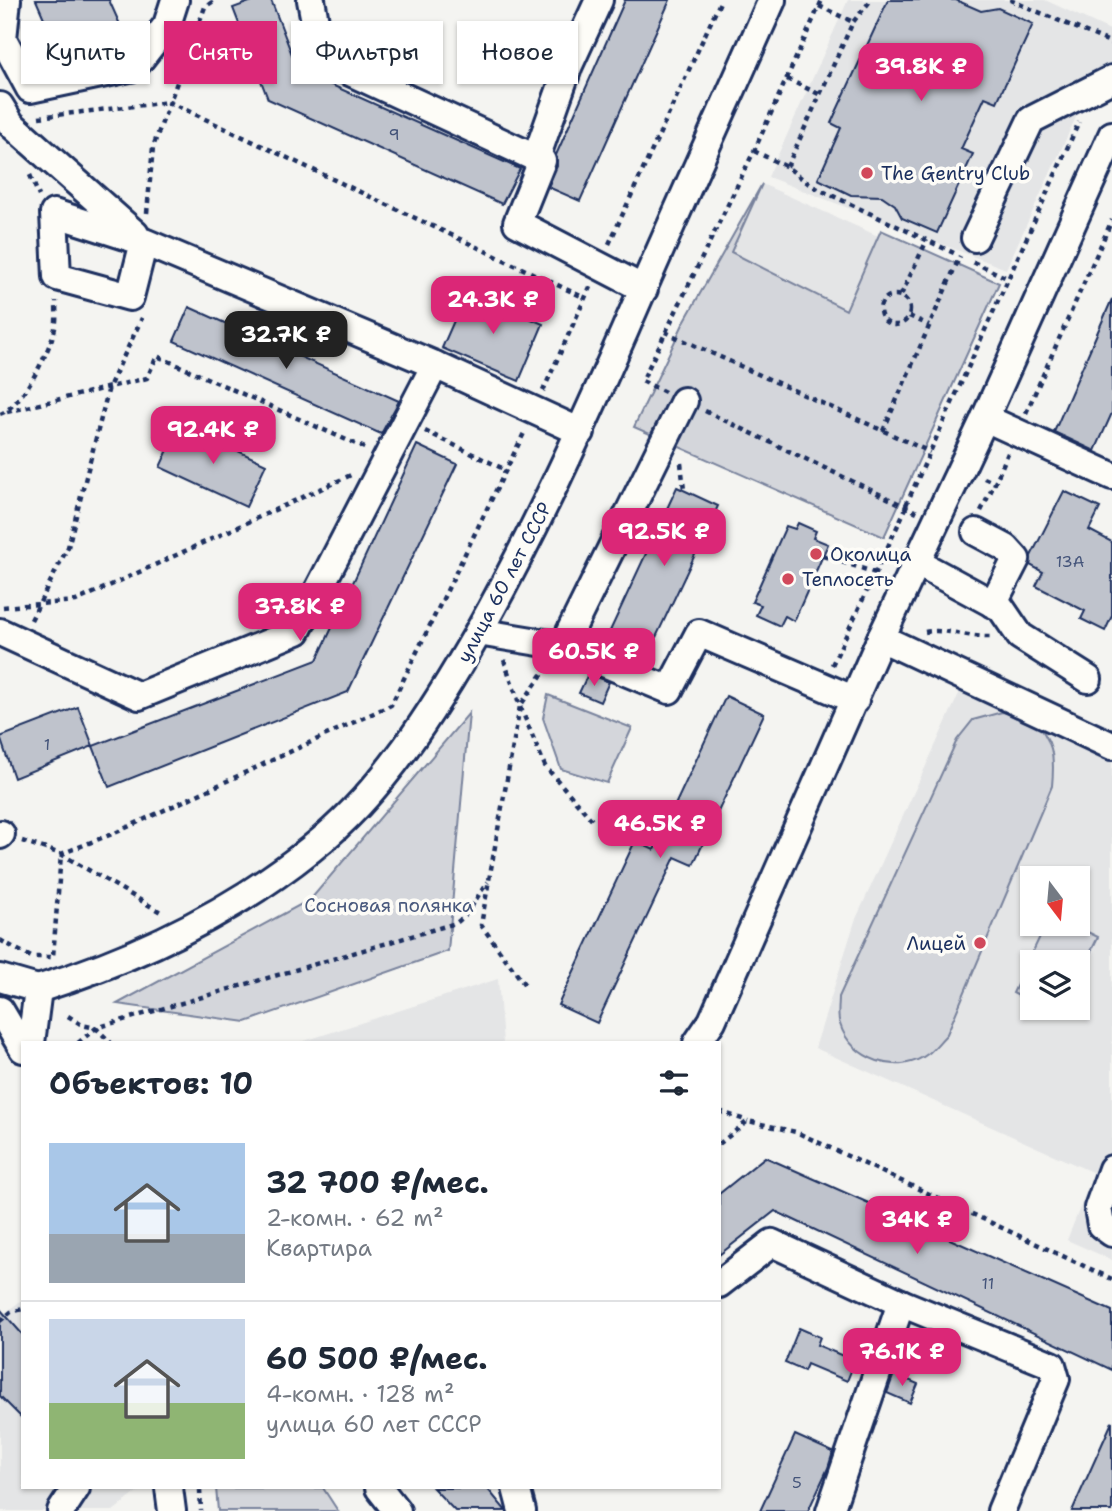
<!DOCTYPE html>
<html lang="ru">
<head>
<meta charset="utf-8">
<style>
	:root { --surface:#fff; --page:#f6f6f7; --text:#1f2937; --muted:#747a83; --line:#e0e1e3; --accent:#db2777 }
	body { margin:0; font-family:"Shantell Sans",sans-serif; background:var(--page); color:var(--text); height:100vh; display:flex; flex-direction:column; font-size:26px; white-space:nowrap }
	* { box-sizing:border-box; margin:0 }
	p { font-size:23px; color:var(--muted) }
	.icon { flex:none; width:38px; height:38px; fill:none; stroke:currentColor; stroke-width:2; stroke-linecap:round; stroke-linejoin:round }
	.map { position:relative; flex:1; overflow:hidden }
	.panel { position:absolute; left:21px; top:1041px; width:700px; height:448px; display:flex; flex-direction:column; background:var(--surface); border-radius:0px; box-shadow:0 2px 5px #0004 }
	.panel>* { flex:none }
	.banner { position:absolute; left:21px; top:21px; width:700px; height:63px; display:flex; gap:14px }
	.needle { width:46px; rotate:164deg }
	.buttons { position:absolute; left:1020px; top:866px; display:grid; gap:14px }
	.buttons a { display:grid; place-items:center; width:70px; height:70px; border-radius:0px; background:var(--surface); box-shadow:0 2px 5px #0004; font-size:35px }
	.price { position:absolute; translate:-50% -60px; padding:0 16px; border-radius:14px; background:var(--accent); color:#fff; font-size:23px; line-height:46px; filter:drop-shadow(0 2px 4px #0008) }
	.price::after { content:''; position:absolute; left:50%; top:42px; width:21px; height:16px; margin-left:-10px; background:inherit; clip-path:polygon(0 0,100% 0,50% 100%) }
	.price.selected { background:#222; color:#fff }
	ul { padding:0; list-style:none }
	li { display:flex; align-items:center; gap:21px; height:175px; padding:0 28px }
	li+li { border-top:2px solid var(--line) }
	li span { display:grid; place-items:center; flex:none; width:196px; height:140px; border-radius:0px; color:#555 }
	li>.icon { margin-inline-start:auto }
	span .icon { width:84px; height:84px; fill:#fffc; stroke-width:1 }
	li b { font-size:30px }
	h2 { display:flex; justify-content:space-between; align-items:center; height:84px; padding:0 28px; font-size:30px }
	.pill { padding:0 24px; border-radius:0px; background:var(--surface); box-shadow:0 2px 5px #0004; font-size:24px; line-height:63px }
	.pill.selected { background:var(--accent); color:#fff }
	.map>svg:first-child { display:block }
</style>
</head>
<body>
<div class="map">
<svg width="1112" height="1511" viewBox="0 0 1112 1511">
	<rect width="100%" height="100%" fill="#f4f4f1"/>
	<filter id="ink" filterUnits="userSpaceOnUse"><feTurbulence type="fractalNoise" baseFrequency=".0143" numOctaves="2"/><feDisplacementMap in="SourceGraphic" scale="14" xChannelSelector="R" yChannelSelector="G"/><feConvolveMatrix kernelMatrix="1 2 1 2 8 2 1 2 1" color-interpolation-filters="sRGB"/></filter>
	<g filter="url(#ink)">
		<g fill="#e4e5e6" fill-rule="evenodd">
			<path d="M848,0H1045L1112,31V62L1096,74L1006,269L768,177Z"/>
			<path d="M762,184L878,236L847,311L731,252Z"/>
			<path d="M973,663L1112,728V1260L1067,1240L1094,1173L815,1048L855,921ZM1032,878H1078V924H1032ZM1032,962H1078V1008H1032Z"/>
			<path d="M498,979L503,1043H298Z"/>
			<path d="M23,1299V1488H138L139,1491L113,1511H0V1317Z"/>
		</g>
		<g fill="#d4d6db" stroke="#78829c" stroke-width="2">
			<path d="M762,184L731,252L846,310L881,230L999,283L884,537L634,427L684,322Z"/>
			<path d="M548,695L632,728L607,783L561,769L543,718Z"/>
			<path d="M1002,712L1032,717C1053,741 1055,754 1052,786L947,1034C941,1040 935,1048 929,1053C899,1077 851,1060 840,1024C837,1017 839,1005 839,997L957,740L973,720Z"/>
			<path d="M469,713L448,951L246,1022L117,1004L311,899Z"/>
			<path d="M1046,924H1071L1098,937L1078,978V962H1032V1003L1013,993Z"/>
			<path d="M216,1488H323L338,1511H218Z"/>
		</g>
		<g fill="#bfc3cc" stroke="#1b2f5e" stroke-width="2">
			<path d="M36,0H109L122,29L60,55Z"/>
			<path d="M255,0H271L298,70L520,169L502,204L268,99L233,8Z"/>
			<path d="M625,0H670L580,201L548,187L557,166L556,155Z"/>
			<path d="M888,0H956L981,11L998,8L1033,24L997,102L985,97L961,149L973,154L937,233L902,218L895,205L882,196L851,195L818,179L841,128L831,123Z"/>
			<path d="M467,291L543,324L519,381L442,348Z"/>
			<path d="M1112,299V413L1095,451L1054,432Z"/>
			<path d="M189,307L399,401L381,434L174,341Z"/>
			<path d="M180,424L266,464L246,507L160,467Z"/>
			<path d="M417,445L457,464L348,692L109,787L93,746L317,660Z"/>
			<path d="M677,487L718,506L650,650L610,631Z"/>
			<path d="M1064,491L1100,508L1089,530L1112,542V616L1105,631L1081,619L1085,611L1036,586L1043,572L1030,565L1031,556Z"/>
			<path d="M798,523L816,531L813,538L828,544L794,621L785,616L780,626L756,615L761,605L752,602L786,526L795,529Z"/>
			<path d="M588,674L609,682L600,702L579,693Z"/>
			<path d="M726,696L764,714L693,865L675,857L597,1023L558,1005L635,841L654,850Z"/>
			<path d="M78,707L93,746L14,778L0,737Z"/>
			<path d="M765,1157L1112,1311V1370L775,1211L719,1255V1194Z"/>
			<path d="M0,1309L23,1335V1419L0,1396Z"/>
			<path d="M799,1328L820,1337L817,1345L855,1361L847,1381L807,1364L804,1371L785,1363Z"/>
			<path d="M894,1374L918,1384L910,1403L887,1393Z"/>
			<path d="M1112,1422V1511H1072Z"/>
			<path d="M795,1435L833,1452L828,1468L808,1511H760Z"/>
			<path d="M433,1488H487L506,1511H455Z"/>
		</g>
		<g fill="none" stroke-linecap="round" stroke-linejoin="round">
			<defs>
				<g id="minor">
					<path d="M7,0L3,39L30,89L134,67L167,25L175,0"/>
					<path d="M311,0L322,59L542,161L517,223L644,289"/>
					<path d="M0,106L11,124L135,234"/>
					<path d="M536,158L569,65L599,0"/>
					<path d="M975,238L1031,120L1112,79"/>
					<path d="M144,242L130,297L57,277L54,213L144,242L435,365L581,432"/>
					<path d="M985,418L1112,476"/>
					<path d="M976,532L1006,548L1016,559L993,604"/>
					<path d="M916,562L1001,608L1020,636L1088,679"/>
					<path d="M0,632L139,696L297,631L435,365"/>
					<path d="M478,632L563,646L669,690L699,633L855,700"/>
					<path d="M881,638L1112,746"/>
					<path d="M563,646L684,401"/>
					<path d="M0,835L1,834"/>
					<path d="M0,978L38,989"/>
					<path d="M38,989C137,958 230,914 311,849C383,792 434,710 479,631C534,533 580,432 625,330C673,219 723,110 772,0"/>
					<path d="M0,1010L23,1049"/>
					<path d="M31,1043L38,989"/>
					<path d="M697,1043L712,1021L881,638L985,418L1112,135"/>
					<path d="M1112,1169L1098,1208L1101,1225L1112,1233"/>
					<path d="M719,1284L772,1243L901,1303L1052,1365L1056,1379L1001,1511"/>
					<path d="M169,1488L172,1511"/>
					<path d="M379,1488L397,1511"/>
					<path d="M516,1488L522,1511"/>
					<path d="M61,1511L76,1488"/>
					<path d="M830,1511L901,1303"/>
				</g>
			</defs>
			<use href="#minor" stroke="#1b2f5e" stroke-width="32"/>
			<g stroke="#1b2f5e" stroke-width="4.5" stroke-dasharray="5 5" stroke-linecap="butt">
				<path d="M1010,0L1112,43"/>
				<path d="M819,6L853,22"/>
				<path d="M787,79L821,95"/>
				<path d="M39,117L169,102L585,298"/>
				<path d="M754,151L787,167L812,186L956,254"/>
				<path d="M787,167L853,22L871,0"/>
				<path d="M30,175L39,196"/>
				<path d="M147,213L153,147L205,7L215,0"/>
				<path d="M609,244L721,0"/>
				<path d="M973,262L1007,278"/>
				<path d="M901,295L927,240"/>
				<circle cx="895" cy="310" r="15"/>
				<path d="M909,316L929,325"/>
				<path d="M665,332L930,452"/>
				<path d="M543,391L590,287"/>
				<path d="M665,392L642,381L754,151L822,0"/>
				<path d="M705,411L917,512"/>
				<path d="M7,412L147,378L157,356L367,449"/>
				<path d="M1026,413L1112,220"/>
				<path d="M0,414C22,406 50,351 55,328C57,320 56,309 56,301"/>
				<path d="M425,431L506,470"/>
				<path d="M883,431L960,256"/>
				<path d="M681,463L684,490"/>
				<path d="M984,478L995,483L1008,453"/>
				<path d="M906,505L1079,122"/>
				<path d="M981,511L995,483"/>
				<path d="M823,556L876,573"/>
				<path d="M3,607L76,601L351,475"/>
				<path d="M31,620L68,547L109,387L142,318"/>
				<path d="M925,632C947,628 969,638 992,637"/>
				<path d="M504,660L520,706L481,925L527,988"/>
				<path d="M832,665L906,508"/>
				<path d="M548,666L520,706L545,766L592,820"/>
				<path d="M22,841L61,854L117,832L391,705L525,431"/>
				<path d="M0,940L31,957H53L61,854L164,914"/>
				<path d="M68,1016L82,1025L96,1028L111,1043"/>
				<path d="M78,1043L96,1028L456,923C472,912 476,896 488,882"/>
				<path d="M719,1111L748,1121"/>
				<path d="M719,1144L748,1121L796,1132L1112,1279"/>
				<path d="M0,1321L11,1312L23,1309"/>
				<path d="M200,1490L201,1511"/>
			</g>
			<use href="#minor" stroke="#fdfcf7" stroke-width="26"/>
		</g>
	</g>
	<g fill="#d1495b" stroke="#fdfcf7" stroke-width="2.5">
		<circle cx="867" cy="173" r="7"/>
		<circle cx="816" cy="554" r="7"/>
		<circle cx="788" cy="579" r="7"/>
		<circle cx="980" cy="943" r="7"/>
	</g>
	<g text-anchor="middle" stroke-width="7" stroke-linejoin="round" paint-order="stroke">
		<g font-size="16" fill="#44547a">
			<text x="394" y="140">9</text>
			<text x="1070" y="567">13А</text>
			<text x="47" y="750">1</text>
			<text x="988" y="1289">11</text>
			<text x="797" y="1488">5</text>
		</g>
		<g font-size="19" fill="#1b2f5e" stroke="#fdfcf7" text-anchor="start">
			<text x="881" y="180">The Gentry Club</text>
			<text x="830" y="561">Околица</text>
			<text x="802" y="586">Теплосеть</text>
			<text x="966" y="950" text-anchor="end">Лицей</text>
		</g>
		<g font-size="19" fill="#1b2f5e" stroke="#fdfcf7">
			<text transform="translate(504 582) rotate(-62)" y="7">улица 60 лет СССР</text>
		</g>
		<g font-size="19" fill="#49597d" stroke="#fdfcf7">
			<text x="389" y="912">Сосновая полянка</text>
		</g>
	</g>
</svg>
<div class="buttons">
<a><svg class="needle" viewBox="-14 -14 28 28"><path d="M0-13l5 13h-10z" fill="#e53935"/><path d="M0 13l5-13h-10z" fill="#747a83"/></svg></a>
<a><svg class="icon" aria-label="layers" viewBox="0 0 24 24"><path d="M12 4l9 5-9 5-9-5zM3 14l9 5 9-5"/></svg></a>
</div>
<b class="price" style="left:921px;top:103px">39.8K ₽</b>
<b class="price" style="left:493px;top:336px">24.3K ₽</b>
<b class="price selected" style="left:286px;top:371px">32.7K ₽</b>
<b class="price" style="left:213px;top:466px">92.4K ₽</b>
<b class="price" style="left:664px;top:568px">92.5K ₽</b>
<b class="price" style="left:300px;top:643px">37.8K ₽</b>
<b class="price" style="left:594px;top:688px">60.5K ₽</b>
<b class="price" style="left:660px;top:860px">46.5K ₽</b>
<b class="price" style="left:917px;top:1256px">34K ₽</b>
<b class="price" style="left:902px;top:1388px">76.1K ₽</b>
<div class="banner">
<a class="pill">Купить</a>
<a class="pill selected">Снять</a>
<a class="pill">Фильтры</a>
<a class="pill">Новое</a>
</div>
<section class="panel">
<h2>Объектов: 10<svg class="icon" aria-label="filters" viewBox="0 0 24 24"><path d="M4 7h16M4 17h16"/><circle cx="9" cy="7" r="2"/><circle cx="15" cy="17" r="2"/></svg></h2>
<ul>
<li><span style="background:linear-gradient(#a9c7e8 65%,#9aa5b1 0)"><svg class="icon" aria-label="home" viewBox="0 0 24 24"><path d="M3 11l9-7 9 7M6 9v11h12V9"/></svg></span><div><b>32 700 ₽/мес.</b><p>2-комн. · 62 m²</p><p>Квартира</p></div></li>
<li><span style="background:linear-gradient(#c9d6e8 60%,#8fb573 0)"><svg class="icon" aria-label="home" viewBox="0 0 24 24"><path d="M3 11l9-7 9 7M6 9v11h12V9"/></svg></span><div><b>60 500 ₽/мес.</b><p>4-комн. · 128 m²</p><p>улица 60 лет СССР</p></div></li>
</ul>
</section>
</div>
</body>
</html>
